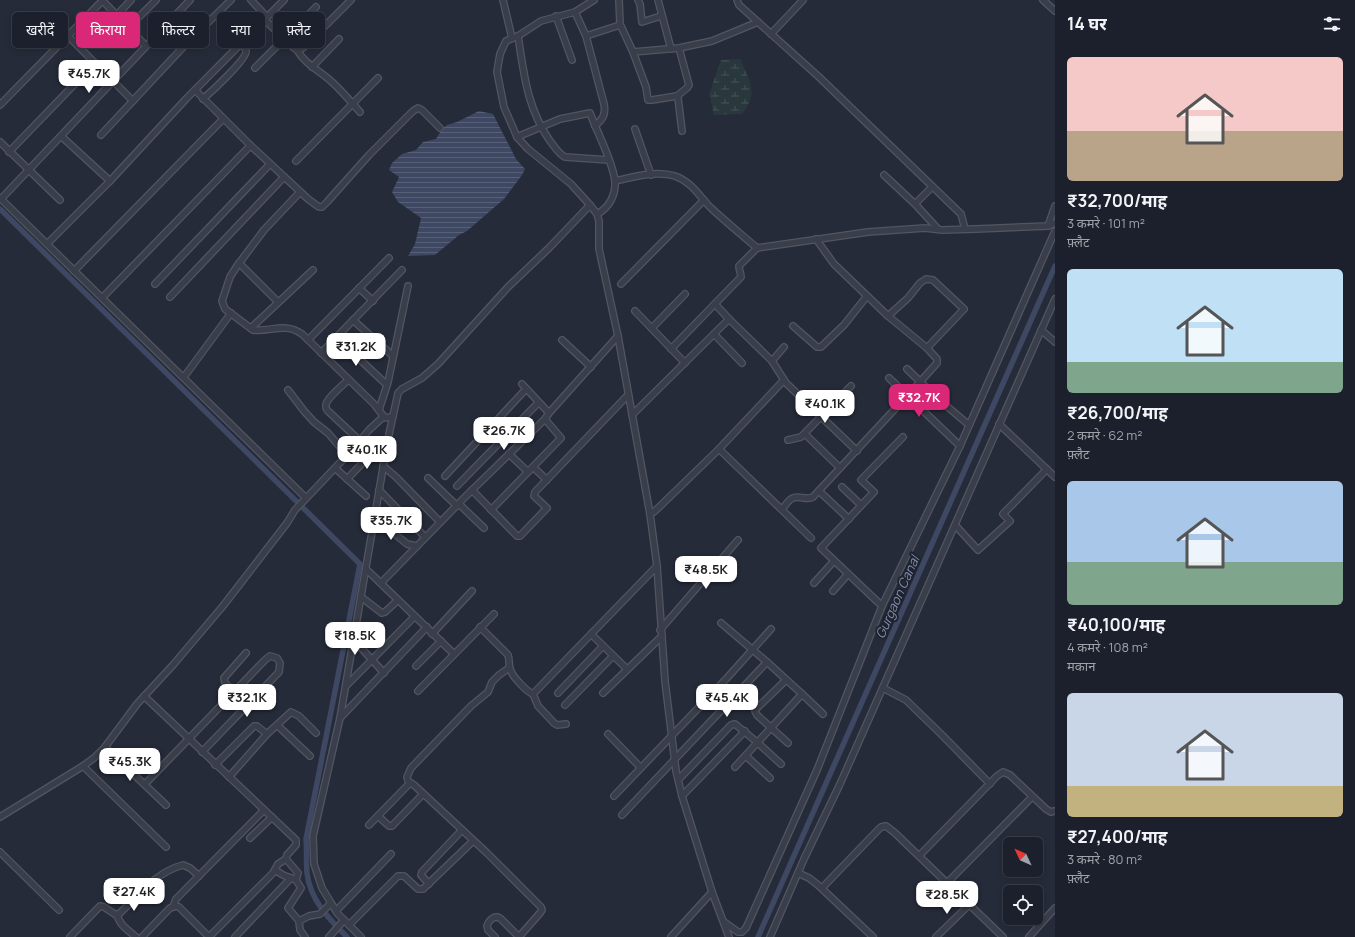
<!DOCTYPE html>
<html lang="hi">
<head>
<meta charset="utf-8">
<style>
	:root { --surface:#1c202c; --page:#252834; --text:#f1f3f6; --muted:#a0a3a9; --line:#3a3e48; --accent:#db2777 }
	body { margin:0; font-family:Manrope,"Noto Sans Devanagari",sans-serif; background:var(--page); color:var(--text); height:100vh; display:flex; flex-direction:column; font-size:15px; white-space:nowrap }
	* { box-sizing:border-box; margin:0 }
	p { font-size:13px; color:var(--muted) }
	.icon { flex:none; width:22px; height:22px; fill:none; stroke:currentColor; stroke-width:2; stroke-linecap:round; stroke-linejoin:round }
	.map { position:relative; flex:1; overflow:hidden }
	.panel { display:flex; flex-direction:column; background:var(--surface); width:300px }
	.panel>* { flex:none }
	.guide { position:absolute; left:12px; top:12px; width:380px; height:36px; display:flex; gap:8px }
	.needle { width:26px; rotate:314deg }
	.fabs { position:absolute; left:1003px; top:837px; display:grid; gap:8px }
	.fabs a { display:grid; place-items:center; width:40px; height:40px; border-radius:6px; background:var(--surface); box-shadow:0 2px 6px #0003,0 0 0 1px var(--line); font-size:20px }
	.price { position:absolute; translate:-50% -34px; padding:0 9px; border-radius:8px; background:#fff; color:#222; font-size:13px; line-height:26px; filter:drop-shadow(0 1px 2px #0008) }
	.price::after { content:''; position:absolute; left:50%; top:24px; width:12px; height:9px; margin-left:-6px; background:inherit; clip-path:polygon(0 0,100% 0,50% 100%) }
	.price.on { background:var(--accent); color:#fff }
	ul { padding:0; list-style:none }
	li { display:grid; align-content:center; gap:8px; height:212px; padding:0 12px }
	li span { display:grid; place-items:center; height:124px; border-radius:6px; color:#555 }
	li>.icon { margin-inline-start:auto }
	span .icon { width:72px; height:72px; fill:#fffc; stroke-width:1 }
	li b { font-size:17px }
	h2 { display:flex; justify-content:space-between; align-items:center; height:48px; padding:0 12px; font-size:17px }
	.chip { padding:0 14px; border-radius:6px; background:var(--surface); box-shadow:0 2px 6px #0003,0 0 0 1px var(--line); font-size:14px; line-height:36px }
	.chip.on { background:var(--accent); color:#fff }
	main { display:flex; flex:1; min-height:0 }
	.map>svg:first-child { display:block }
</style>
</head>
<body>
<main>
<div class="map">
<svg width="1055" height="937" viewBox="0 0 1055 937">
	<defs>
		<pattern id="wetland-marsh" width="20" height="14" patternUnits="userSpaceOnUse"><rect width="20" height="14" fill="#29383c"/><path d="M1 5h8M5 5V1M11 12h8M15 12V8" fill="none" stroke="#465357"/></pattern>
		<pattern id="water-rules" width="6" height="5" patternUnits="userSpaceOnUse"><rect width="6" height="5" fill="#3f4863"/><path d="M0 2.5h6" fill="none" stroke="#586078"/></pattern>
	</defs>
	<rect width="100%" height="100%" fill="#262b3a"/>
	<path fill="url(#wetland-marsh)" d="M740,59C750,82 759,92 742,114L714,115L709,94L721,60Z"/>
	<path fill="url(#water-rules)" d="M479,111L493,114L516,159L525,169L522,175L504,199L467,231L459,235L435,255L408,256L415,244L421,218L398,202L392,192L399,177L389,170L392,163L402,154L416,150L423,142L436,139L442,129L447,125L457,122Z"/>
	<g fill="none" stroke-linecap="round" stroke-linejoin="round">
		<g stroke="#3f4863" stroke-width="5.5">
			<path d="M0,209L360,564L306,839C307,851 306,862 307,873C310,900 329,919 347,937"/>
			<path d="M758,937L1055,266"/>
		</g>
		<defs>
			<g id="minor">
				<path d="M102,0L146,46"/>
				<path d="M251,0L267,17"/>
				<path d="M503,0L512,38"/>
				<path d="M594,0L575,12L541,21L518,36L506,41L500,54L497,72L504,107L517,137L528,149L571,184L590,205L597,214L599,221V249L618,336L650,514L657,566L665,681L676,771L682,796L712,892L729,937"/>
				<path d="M619,0L620,24L633,52L646,87L648,100H652L677,96L678,98L682,131"/>
				<path d="M638,0L640,4L642,22L661,16"/>
				<path d="M658,0L671,49"/>
				<path d="M737,0L739,5L819,77L961,214L965,229"/>
				<path d="M1043,0L1055,11"/>
				<path d="M575,12L586,36L604,104C606,114 603,119 595,126"/>
				<path d="M117,15L131,0"/>
				<path d="M556,16L572,60"/>
				<path d="M265,20L294,48L297,50L303,48L351,0"/>
				<path d="M129,27L156,0"/>
				<path d="M771,34L803,0"/>
				<path d="M68,36L133,101"/>
				<path d="M518,36C524,74 527,108 550,141C555,147 558,153 565,157L609,160"/>
				<path d="M586,36L620,25"/>
				<path d="M297,50C305,64 320,71 332,82C342,91 351,102 360,112"/>
				<path d="M633,52L679,48L712,41L758,22"/>
				<path d="M312,67L339,39"/>
				<path d="M255,68L316,7"/>
				<path d="M195,90L248,143L308,199L319,207H322L327,202L369,155L413,111L418,108L422,110L440,128"/>
				<path d="M677,96L687,88L689,85L679,48"/>
				<path d="M203,99C211,92 247,59 246,51C246,48 243,46 241,44"/>
				<path d="M0,105L103,0"/>
				<path d="M635,129L651,175"/>
				<path d="M101,135L186,44L231,0"/>
				<path d="M61,136L110,181"/>
				<path d="M517,137L560,119L590,113C597,132 613,162 615,181C616,195 609,208 597,214"/>
				<path d="M0,142L60,200"/>
				<path d="M9,152L95,63"/>
				<path d="M296,161L378,78"/>
				<path d="M884,175L915,204L938,229"/>
				<path d="M615,181C633,177 656,170 675,176C692,182 699,196 711,208C726,222 742,235 757,248L868,232L925,228L942,230L976,229L1048,226L1055,223"/>
				<path d="M300,192L264,230L237,266L230,277L222,301L225,309L253,330C271,332 285,322 302,334L375,405L384,417"/>
				<path d="M0,198L306,498"/>
				<path d="M1,199L190,0"/>
				<path d="M915,204L932,187"/>
				<path d="M1048,226L1055,206"/>
				<path d="M816,239L834,264L888,316L927,348"/>
				<path d="M47,244L110,181L186,99L284,0"/>
				<path d="M239,263L278,302"/>
				<path d="M74,271L223,119"/>
				<path d="M155,284L270,164"/>
				<path d="M621,284L704,200"/>
				<path d="M359,288L373,301"/>
				<path d="M170,297L284,177"/>
				<path d="M102,298L250,146"/>
				<path d="M715,304L729,319L772,361L786,383L857,451"/>
				<path d="M635,311L685,363"/>
				<path d="M353,320L393,356"/>
				<path d="M793,326L817,347H821L844,325L867,296"/>
				<path d="M251,328L313,270"/>
				<path d="M652,328L685,294"/>
				<path d="M1041,330L1055,342"/>
				<path d="M714,334L742,363"/>
				<path d="M336,337L387,385"/>
				<path d="M308,340L389,258"/>
				<path d="M562,340L591,367"/>
				<path d="M671,349L741,277C741,273 739,271 739,266L757,248"/>
				<path d="M321,353L402,270"/>
				<path d="M772,361L784,347"/>
				<path d="M907,369L936,397L969,425"/>
				<path d="M184,377L231,313"/>
				<path d="M889,378L960,446"/>
				<path d="M348,380C343,385 326,399 326,405C325,407 327,410 328,411L360,441"/>
				<path d="M522,384L549,413"/>
				<path d="M288,390L304,411L314,422L328,433L347,455"/>
				<path d="M379,410L388,382L408,286"/>
				<path d="M632,415L729,319"/>
				<path d="M999,424L1055,477"/>
				<path d="M805,434L840,468"/>
				<path d="M788,440L801,437L851,386"/>
				<path d="M719,449L811,538"/>
				<path d="M509,454L528,472"/>
				<path d="M383,466L396,477L440,522"/>
				<path d="M533,467L547,480"/>
				<path d="M335,468L366,496"/>
				<path d="M445,476L526,389"/>
				<path d="M428,478L457,506"/>
				<path d="M347,479L375,450"/>
				<path d="M457,486L538,403"/>
				<path d="M842,487L861,505"/>
				<path d="M379,490L425,537"/>
				<path d="M472,490L517,536H520L547,508L534,496L535,492L628,395"/>
				<path d="M819,491L849,519"/>
				<path d="M459,504L484,528"/>
				<path d="M782,509C785,506 788,501 791,499C798,494 806,501 813,497L920,382L937,363V359L927,348L964,309L933,280L926,279L920,283L908,298L888,316"/>
				<path d="M491,510L561,438L545,419"/>
				<path d="M650,514L655,511L719,449L784,380"/>
				<path d="M374,517L407,544L417,546"/>
				<path d="M955,525L978,550L1010,521L1003,514L1047,469"/>
				<path d="M366,569L454,654"/>
				<path d="M381,583L464,498L545,419L549,413L618,336"/>
				<path d="M814,583L834,561"/>
				<path d="M833,591L848,574"/>
				<path d="M361,597L382,613L385,612L398,600"/>
				<path d="M882,606L821,548L874,492L861,480L903,437"/>
				<path d="M480,627L508,655C510,660 508,666 511,671C513,677 527,692 533,694L657,566"/>
				<path d="M660,630L738,540"/>
				<path d="M432,634L472,591"/>
				<path d="M591,634L627,669"/>
				<path d="M353,639L384,673"/>
				<path d="M767,662L802,694"/>
				<path d="M416,666L441,641"/>
				<path d="M786,680L756,709L755,711L757,715L788,743"/>
				<path d="M346,686L415,616"/>
				<path d="M883,688L906,700L943,736L990,784"/>
				<path d="M418,691L494,614"/>
				<path d="M234,692L225,683L224,678L246,653"/>
				<path d="M558,693L603,646"/>
				<path d="M603,693L662,636"/>
				<path d="M533,694L538,706L554,723L557,725L566,724"/>
				<path d="M144,696L296,840V845L287,855L286,859L298,873L296,880L301,888L288,908L299,921L300,930L305,937"/>
				<path d="M565,705L613,656"/>
				<path d="M340,718L427,627"/>
				<path d="M277,725L310,756"/>
				<path d="M267,734L291,712L299,716L316,733"/>
				<path d="M608,734L640,767"/>
				<path d="M105,747L166,805"/>
				<path d="M746,756L770,778"/>
				<path d="M215,765L254,726H257L267,734L229,777"/>
				<path d="M83,766L166,847"/>
				<path d="M735,767L802,694L823,714"/>
				<path d="M679,779L731,725L735,724L758,743L781,764"/>
				<path d="M145,784L265,660L270,656L277,658L280,663L279,672L202,752"/>
				<path d="M409,784L407,777L411,768L471,706L488,692L492,682L499,675L509,668"/>
				<path d="M614,796L727,678L771,629"/>
				<path d="M682,796L745,731"/>
				<path d="M622,815L767,662L721,623"/>
				<path d="M378,816L389,826H392L423,794"/>
				<path d="M0,817L83,766L94,758L105,747L137,704L173,665L223,606L287,523L295,510L353,449L369,430L382,418L392,417"/>
				<path d="M369,825L408,785L411,783L414,785L487,853L541,907L542,910L540,913L519,937"/>
				<path d="M250,838L272,817"/>
				<path d="M0,852L59,910"/>
				<path d="M919,856L997,776L1003,772L1010,775L1046,809L1051,812L1055,811"/>
				<path d="M275,870L283,875L293,879"/>
				<path d="M798,873L809,878L818,885L873,937"/>
				<path d="M947,883L1032,797"/>
				<path d="M429,884L421,875L422,872L462,830"/>
				<path d="M822,888L877,831L881,827L886,826L895,833L1003,937"/>
				<path d="M173,907L176,899L264,810"/>
				<path d="M336,911L391,854"/>
				<path d="M117,914C119,925 128,930 136,937"/>
				<path d="M299,921L309,916L320,914L331,903"/>
				<path d="M724,922L738,932H742L746,928L817,770L882,606L960,446L1055,231"/>
				<path d="M349,925L398,876H404L418,889H423L473,841"/>
				<path d="M70,937L100,906L104,907L116,915L119,914C139,895 156,872 183,865L190,868L199,876"/>
				<path d="M142,937L170,908L176,906L179,907L209,937L273,873L278,864L286,859"/>
				<path d="M235,937L291,878"/>
				<path d="M329,937L344,920"/>
				<path d="M361,937L338,914L331,903L322,888L314,864L313,836L340,718L388,439L398,393L402,389L422,378L438,364L508,287L549,248L590,205"/>
				<path d="M495,937L488,930L487,926C489,920 494,915 500,918L519,937"/>
				<path d="M671,937L712,892"/>
				<path d="M770,937L804,859L840,784L1055,299"/>
				<path d="M936,937L969,905"/>
				<path d="M1029,937L1055,908"/>
			</g>
		</defs>
		<use href="#minor" stroke="#525662" stroke-width="8"/>
		<use href="#minor" stroke="#3a3e4a" stroke-width="5.5"/>
	</g>
	<g text-anchor="middle" stroke-width="4" stroke-linejoin="round" paint-order="stroke">
		<g font-size="13" font-style="italic" fill="#808caa" stroke="#1f232f">
			<text transform="translate(897 597) rotate(-66)" y="5">Gurgaon Canal</text>
		</g>
	</g>
</svg>
<div class="fabs">
<a><svg class="needle" viewBox="-14 -14 28 28"><path d="M0-13l5 13h-10z" fill="#e53935"/><path d="M0 13l5-13h-10z" fill="#a0a3a9"/></svg></a>
<a><svg class="icon" aria-label="locate" viewBox="0 0 24 24"><circle cx="12" cy="12" r="6"/><path d="M12 2v4M12 18v4M2 12h4M18 12h4"/></svg></a>
</div>
<b class="price" style="left:89px;top:94px">₹45.7K</b>
<b class="price" style="left:356px;top:367px">₹31.2K</b>
<b class="price on" style="left:919px;top:418px">₹32.7K</b>
<b class="price" style="left:825px;top:424px">₹40.1K</b>
<b class="price" style="left:504px;top:451px">₹26.7K</b>
<b class="price" style="left:367px;top:470px">₹40.1K</b>
<b class="price" style="left:391px;top:541px">₹35.7K</b>
<b class="price" style="left:706px;top:590px">₹48.5K</b>
<b class="price" style="left:355px;top:656px">₹18.5K</b>
<b class="price" style="left:247px;top:718px">₹32.1K</b>
<b class="price" style="left:727px;top:718px">₹45.4K</b>
<b class="price" style="left:130px;top:782px">₹45.3K</b>
<b class="price" style="left:134px;top:912px">₹27.4K</b>
<b class="price" style="left:947px;top:915px">₹28.5K</b>
<div class="guide">
<a class="chip">खरीदें</a>
<a class="chip on">किराया</a>
<a class="chip">फ़िल्टर</a>
<a class="chip">नया</a>
<a class="chip">फ़्लैट</a>
</div>
</div>
<section class="panel">
<h2>14 घर<svg class="icon" aria-label="filters" viewBox="0 0 24 24"><path d="M4 7h16M4 17h16"/><circle cx="9" cy="7" r="2"/><circle cx="15" cy="17" r="2"/></svg></h2>
<ul>
<li><span style="background:linear-gradient(#f6c9c9 60%,#b9a48a 0)"><svg class="icon" aria-label="home" viewBox="0 0 24 24"><path d="M3 11l9-7 9 7M6 9v11h12V9"/></svg></span><div><b>₹32,700/माह</b><p>3 कमरे · 101 m²</p><p>फ़्लैट</p></div></li>
<li><span style="background:linear-gradient(#bfe0f5 75%,#7fa58c 0)"><svg class="icon" aria-label="home" viewBox="0 0 24 24"><path d="M3 11l9-7 9 7M6 9v11h12V9"/></svg></span><div><b>₹26,700/माह</b><p>2 कमरे · 62 m²</p><p>फ़्लैट</p></div></li>
<li><span style="background:linear-gradient(#a9c7e8 65%,#7fa58c 0)"><svg class="icon" aria-label="home" viewBox="0 0 24 24"><path d="M3 11l9-7 9 7M6 9v11h12V9"/></svg></span><div><b>₹40,100/माह</b><p>4 कमरे · 108 m²</p><p>मकान</p></div></li>
<li><span style="background:linear-gradient(#c9d6e8 75%,#c2b280 0)"><svg class="icon" aria-label="home" viewBox="0 0 24 24"><path d="M3 11l9-7 9 7M6 9v11h12V9"/></svg></span><div><b>₹27,400/माह</b><p>3 कमरे · 80 m²</p><p>फ़्लैट</p></div></li>
</ul>
</section>
</main>
</body>
</html>
